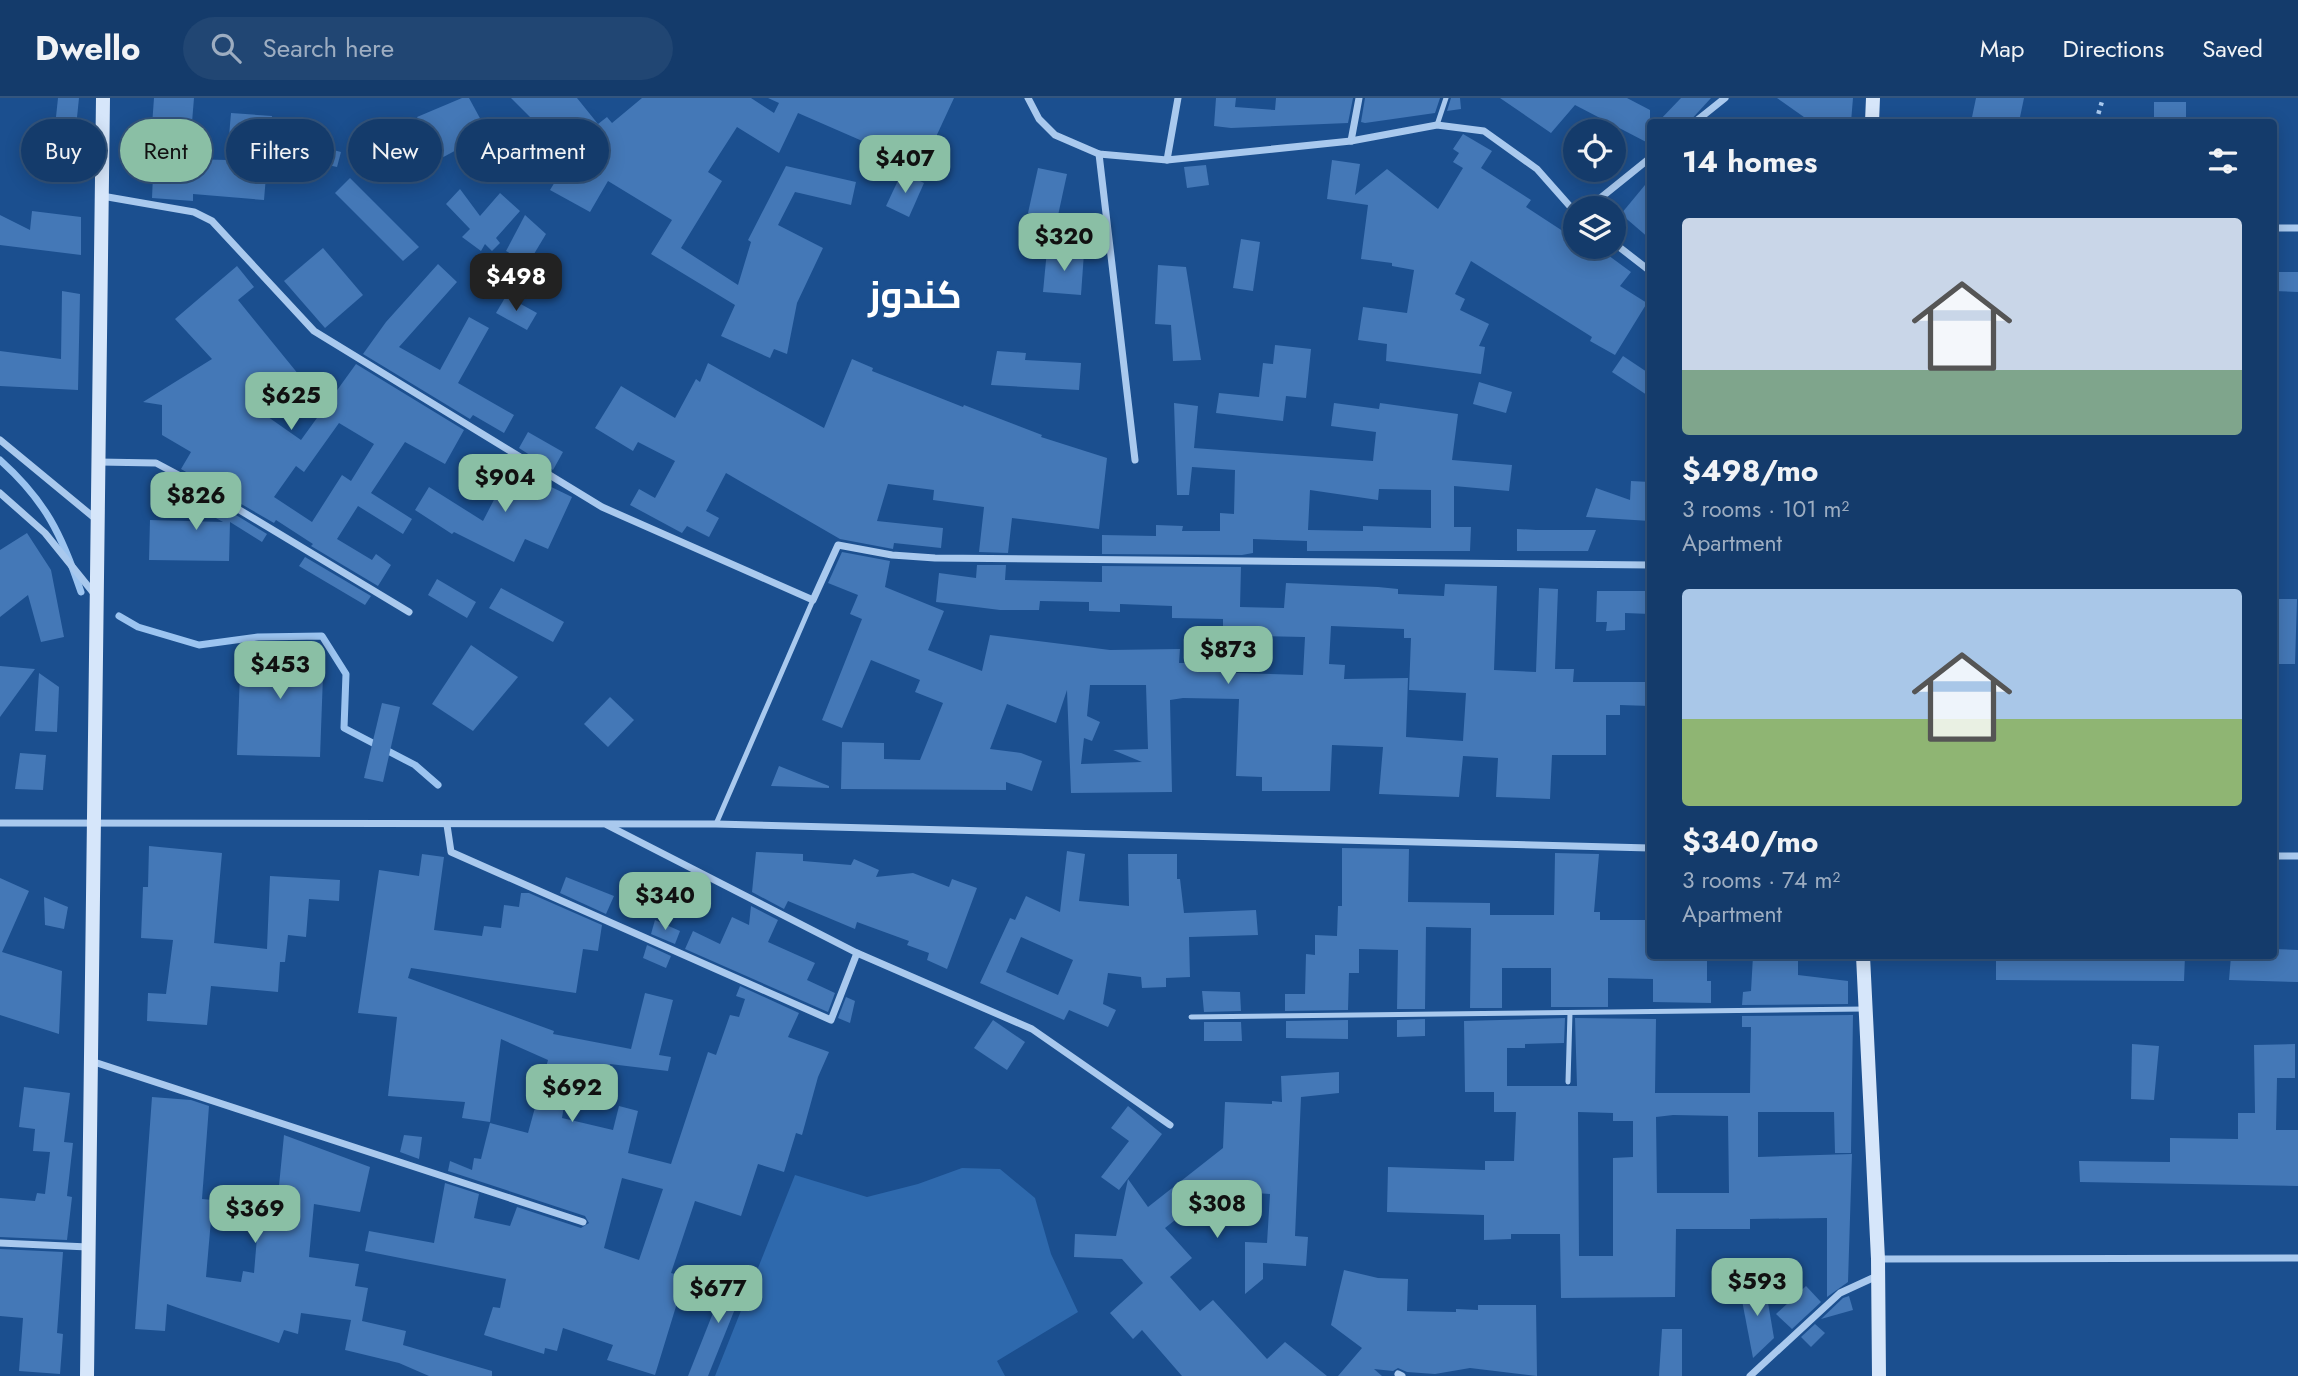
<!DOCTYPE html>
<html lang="en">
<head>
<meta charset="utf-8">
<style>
	:root { --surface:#143b6b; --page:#214673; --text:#f1f3f6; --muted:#9dadc1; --line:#33557e; --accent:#8abfa5 }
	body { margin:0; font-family:Jost,Cairo,sans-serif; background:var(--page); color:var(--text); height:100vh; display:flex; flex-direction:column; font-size:26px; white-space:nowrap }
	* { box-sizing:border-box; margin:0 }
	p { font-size:23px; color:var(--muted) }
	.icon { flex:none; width:38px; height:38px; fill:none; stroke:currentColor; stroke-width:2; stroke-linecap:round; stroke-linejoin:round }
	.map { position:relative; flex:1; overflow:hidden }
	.details { position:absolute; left:1647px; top:21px; width:630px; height:840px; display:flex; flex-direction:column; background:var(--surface); border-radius:7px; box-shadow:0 4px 18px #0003,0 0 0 2px var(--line) }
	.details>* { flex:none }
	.banner { position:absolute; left:21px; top:21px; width:665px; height:63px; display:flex; gap:14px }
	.controls { position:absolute; left:1563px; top:21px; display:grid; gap:14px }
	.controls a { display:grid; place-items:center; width:63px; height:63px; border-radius:50%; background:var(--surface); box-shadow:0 4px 18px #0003,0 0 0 2px var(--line); font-size:35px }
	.price { position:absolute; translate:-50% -60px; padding:0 16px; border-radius:14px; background:var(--accent); color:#111; font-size:23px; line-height:46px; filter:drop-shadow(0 2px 4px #0008) }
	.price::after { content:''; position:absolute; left:50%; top:42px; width:21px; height:16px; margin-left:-10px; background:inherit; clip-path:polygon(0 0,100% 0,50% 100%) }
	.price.current { background:#222; color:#fff }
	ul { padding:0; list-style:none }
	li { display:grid; align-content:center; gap:14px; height:371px; padding:0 35px }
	li span { display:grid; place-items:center; height:217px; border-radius:7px; color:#555 }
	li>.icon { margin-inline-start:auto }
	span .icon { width:126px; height:126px; fill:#fffc; stroke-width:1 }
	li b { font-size:30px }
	h2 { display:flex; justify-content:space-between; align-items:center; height:84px; padding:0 35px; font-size:30px }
	.tag { padding:0 24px; border-radius:32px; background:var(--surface); box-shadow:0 4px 18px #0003,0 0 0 2px var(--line); font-size:24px; line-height:63px }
	.tag.current { background:var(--accent); color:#111 }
	header { display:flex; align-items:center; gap:42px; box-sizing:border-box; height:98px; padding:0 35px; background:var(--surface); border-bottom:2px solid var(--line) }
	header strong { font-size:33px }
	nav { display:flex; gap:38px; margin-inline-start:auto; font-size:24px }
	.search { width:490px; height:63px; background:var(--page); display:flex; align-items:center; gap:18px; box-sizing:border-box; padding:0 24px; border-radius:38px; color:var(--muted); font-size:26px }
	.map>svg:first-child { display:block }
</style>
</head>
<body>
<header>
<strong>Dwello</strong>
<div class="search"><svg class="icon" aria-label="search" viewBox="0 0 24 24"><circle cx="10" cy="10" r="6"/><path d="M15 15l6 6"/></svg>Search here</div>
<nav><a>Map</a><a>Directions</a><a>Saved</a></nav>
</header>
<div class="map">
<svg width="2298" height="1278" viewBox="0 0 2298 1278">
	<rect width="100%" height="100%" fill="#1b4f8f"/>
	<path fill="#2e69ad" d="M962,1070L1000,1071L1035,1100L1051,1156L1078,1214L997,1263L1005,1278H715L795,1077L867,1099L918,1086Z"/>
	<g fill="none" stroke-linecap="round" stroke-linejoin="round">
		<g stroke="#9cc4f0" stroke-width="7">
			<path d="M0,362C45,402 62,437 81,494"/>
			<path d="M119,518L138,529L199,547L258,539L322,538L346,576L344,630L415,667L438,687"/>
		</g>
	</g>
	<g fill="#4478b7" fill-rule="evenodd">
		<path d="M58,0H79L72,68L51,66Z"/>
		<path d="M154,0H194L189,61L227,62L231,15L272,18L271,36L341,54L337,69L268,54L264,102L193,96V103L152,100L154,55H150Z"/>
		<path d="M462,0H469L488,35L436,63L417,19Z"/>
		<path d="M511,0H577L598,26L607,19L612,25L642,0H751L774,15L779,5L768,0H954L922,69L798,15L779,55L737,29L708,74L722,83L681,150L738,187L751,144L748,142L786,68L856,84L851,107L795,94L778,127L823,150L797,205L787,256L774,251L770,260L721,238L735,207L651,156L672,122L608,83L590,114L550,92L561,74L548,66L555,55L548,50L553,42Z"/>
		<path d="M1216,0H1236L1235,9L1275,12L1276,0H1353L1348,25L1231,30L1214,28Z"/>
		<path d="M1365,0H1440L1435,15L1365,25L1361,24Z"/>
		<path d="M1451,0H1460L1461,11L1447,13Z"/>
		<path d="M1500,0H1627L1650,12V46L1575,7L1551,35Z"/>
		<path d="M1681,0H1711L1689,24H1658Z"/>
		<path d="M1777,0H1853L1851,24H1811Z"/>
		<path d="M1976,0H2024L2019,24H1971Z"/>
		<rect x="2154" y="4" width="32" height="20"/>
		<path d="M1463,36L1492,53L1481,70L1531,102L1526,109L1575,141V149H1597L1631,174L1620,188L1647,205L1615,257L1590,243L1592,239L1471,163L1455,196L1465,201L1460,212L1489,226L1479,248L1485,249L1481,276L1386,263L1387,246L1358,242L1363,209L1407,215L1414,172L1392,168V165L1361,161L1368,107L1327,101L1332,62L1360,66L1355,97L1387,71L1438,111L1463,70L1453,64L1459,55L1453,51Z"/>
		<path d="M1206,67L1209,87L1187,90L1184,69Z"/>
		<path d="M1038,70L1067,76L1057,122L1028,115Z"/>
		<path d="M902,74L924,85L909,119L886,108Z"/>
		<path d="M350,80L419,149L403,163L335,95Z"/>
		<path d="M1650,81V141L1621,116Z"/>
		<path d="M460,91L480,118L500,95L520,113L496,140L500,145L492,153L485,146L481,153L462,139L470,131L446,106Z"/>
		<path d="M32,113L81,119V157L0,147V117L30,132Z"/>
		<path d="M525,117L546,136L528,166L506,153Z"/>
		<path d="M1241,141L1260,144L1253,193L1233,190Z"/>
		<path d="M323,150L363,197L325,230L284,183Z"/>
		<path d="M1047,152L1084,155L1081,197L1043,194Z"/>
		<path d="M438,166L457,184L399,249L440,272L469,219L489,230L458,285L514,317L504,335L473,317L470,321L363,256L386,224Z"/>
		<path d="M1158,167L1186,169L1201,262L1173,263L1171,227L1155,226Z"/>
		<path d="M237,168L254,189L238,202L299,277L261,314L301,342L356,266L464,332L445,366L405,344L371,395L412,421L403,436L358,408L337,441L372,462L376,456L391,467L378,488L311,448L313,446L276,422L274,425L181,371L191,354L162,337V307L143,304L212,261L175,221ZM339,325L374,346L351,383L342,377L312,424L274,399L296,368L304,374Z"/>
		<path d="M2274,174H2298V194L2273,193Z"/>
		<path d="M62,193L80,196L78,292L0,288V253L61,261Z"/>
		<path d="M506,198L537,215L527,232L496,215Z"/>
		<path d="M1275,247L1311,251L1306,300L1286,298L1283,323L1216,315L1219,295L1259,299L1263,265L1273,266Z"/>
		<path d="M997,253L1026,255L1025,262L1081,265L1079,292L991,287Z"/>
		<path d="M1623,258L1650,276V299L1612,274Z"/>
		<path d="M852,261L873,270L872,273L963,309L964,307L1042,337L1041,339L1107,360L1099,431L1012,420L1008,455L979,454L984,409L933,402L934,392L888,386L877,423L943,430L941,450L894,445L893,451L840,441L726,375L706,413L719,420L709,439L687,428L682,435L630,407L639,391L655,400L675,363L638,344L633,353L595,330L621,288L675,320L696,281L700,284L708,265L824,330Z"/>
		<path d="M1479,284L1512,294L1506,315L1473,306Z"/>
		<path d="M1174,305L1198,308L1194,350L1373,363L1376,334L1331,328L1334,305L1379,311L1380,305L1458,316L1452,362L1512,367L1509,393L1454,388V429H1471L1470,453H1307V443L1253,441V455L1242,457L1102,456V437L1156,438V427L1183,428L1182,433H1220V415L1234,416L1235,372L1192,369L1189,397H1177ZM1379,391L1431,392V430L1363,428V433L1308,432L1310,392L1378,402Z"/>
		<path d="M528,334L563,354L553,372L519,350Z"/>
		<path d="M514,363L547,383L545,386L572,399L548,451L525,441L514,464L454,434L452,436L415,412L429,389L483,423Z"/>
		<path d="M174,382L200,395L267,436L262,444L230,424L229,463L149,462L150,422L223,424L168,393Z"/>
		<path d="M1631,383L1650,384V423L1586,419L1596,390L1630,402Z"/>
		<path d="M1517,431L1536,432H1596L1588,453H1517Z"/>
		<path d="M27,435L51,472L64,539L41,544L28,497L0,519V452Z"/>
		<path d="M842,454L890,463L885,489L944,513L928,552L982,573L990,537L1110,552L1180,551L1179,565H1236V575L1303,577L1305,539L1223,537V521L1172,520V508L1120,506V514L1089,513V504L1040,503L1039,512H1000L936,504L939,475L976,480L977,467H1006L1005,482L1102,484V468L1241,469L1240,509L1284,510L1286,485L1378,489L1398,491V496L1444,498L1445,486L1497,488L1494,572L1536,574L1539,490L1558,491L1555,571H1574L1573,584H1650V608L1620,607V617H1606V657H1552L1550,701L1496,699L1498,660L1463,658L1459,699L1379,696L1383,649L1332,647L1330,693H1262V679L1236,678L1239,601L1183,600L1170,602L1172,694L1071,695L1067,592L1056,625L1007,606L990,651L1021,655L1042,663L1032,693L1006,684V692L841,691L842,644L884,645V661L920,662L943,605L915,594L920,582L871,562L842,630L822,622L862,521L850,516L858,497L828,485ZM1331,528L1404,531V540H1411L1409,592L1466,595L1463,643L1406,639L1408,580L1344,581L1345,567L1329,566ZM1090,587H1146L1148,651L1113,652L1142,664L1081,666L1084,640L1092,643L1100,624L1087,618Z"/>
		<path d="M305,459L371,498L365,507L299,468Z"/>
		<path d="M437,481L476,504L467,520L428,497Z"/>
		<path d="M501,490L564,524L553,544L489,510Z"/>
		<path d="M1597,493H1650V516L1625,515V532L1606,533L1607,524H1596Z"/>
		<path d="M2273,501H2297L2295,566H2273Z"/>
		<path d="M241,547L324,550L320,659L237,657Z"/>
		<path d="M471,547L518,579L473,633L432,606Z"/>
		<path d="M0,568L35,571L0,619Z"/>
		<path d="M39,575L59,589L57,634L35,633Z"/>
		<path d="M610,599L634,622L608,649L584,626Z"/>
		<path d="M382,605L400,609L383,684L364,680Z"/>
		<path d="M20,655L46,657L43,692L15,691Z"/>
		<path d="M779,668L829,688V690L771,688Z"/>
		<path d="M149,748L222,755L214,845L267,851L270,778L340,782L339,803L309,801L306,839L288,837L285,864H280L278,894L211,888L207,927L147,923L148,895L166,896L173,842L141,840L143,789H148Z"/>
		<path d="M1342,750L1409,751L1408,804L1490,805V817H1554L1555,755L1599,756L1594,814H1600V822H1650V858L1707,859V883H1711V905L1653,904V881L1608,880V909H1551V870H1502V910H1470L1471,830L1426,829L1425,911H1397L1398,852L1359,851V875H1349L1348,912L1285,913V896H1305L1306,856L1315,857V837L1337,838L1338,808H1342Z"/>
		<path d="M1067,753L1085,756L1079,803L1129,808L1128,756H1177V781H1180L1184,815L1256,812L1258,837L1189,839L1190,879L1166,880V889L1142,890L1141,879L1108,875L1103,906L1116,912L1108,929L1069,912L1064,922L980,885L1010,820L1015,822L1026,798L1060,814ZM1021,839L1073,862L1058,897L1006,874Z"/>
		<path d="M756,754L803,756V763L851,767L854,761L879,772L876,779L913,775L949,789L952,781L977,790L947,871L927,862L929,855L907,847L909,843L857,824L855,831L788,803L784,811L752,794Z"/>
		<path d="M422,756L444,759L434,832L482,838L484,828L501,830L504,807L519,809L521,795H529L602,827L598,853L583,851L576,895L411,870L408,880L554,933L553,936L631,951L645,895L673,902L659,957L671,959L668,973L610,966L607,983L569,977L562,1020L613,1032L619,1008L638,1013L628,1055L671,1066L708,954L716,957L730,917L739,919L745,901L736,898L740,888L799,915L788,939L829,954L818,979L802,1037L796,1035L784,1074L758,1066L741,1118L695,1103L671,1175L685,1179L655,1277L607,1262L613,1247L563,1230L557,1253L545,1250L544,1256L484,1237L493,1209L500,1210L506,1181L365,1153L369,1133L434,1145L445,1085L479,1096L474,1120L510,1128L517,1109L581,1130L589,1125L585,1118L448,1073L450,1063L472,1072L474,1060L481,1061L490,1025L528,1035L548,962L501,941L490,1024L462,1020L465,1004L388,998L397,919L358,915L379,772L419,778ZM622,1080L663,1091L639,1162L604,1150Z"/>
		<path d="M566,779L614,798L606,816L560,795Z"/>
		<path d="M0,780L29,793L2,854L62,873L59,936L0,917Z"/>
		<path d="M44,799L68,809L64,831L45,827Z"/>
		<path d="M751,808L778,822L768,844L815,865L807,882L835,895L828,914L685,851L693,833L720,846L732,819L749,827Z"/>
		<path d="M655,822L680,833L675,846L651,836Z"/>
		<path d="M647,847L671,858L666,870L643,860Z"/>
		<path d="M2273,851L2298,852V884L2229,882L2231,858H2273Z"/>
		<path d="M1753,858H1798V877L1848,883V906L1742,907L1743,894L1751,893Z"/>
		<path d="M2003,858H2185L2184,883L1996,882V863H2003Z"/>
		<path d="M1202,893L1240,894L1241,913L1204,914Z"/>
		<path d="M846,899L855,903L850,925L838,920Z"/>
		<path d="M1853,917L1851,1055H1835L1834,1014H1758V1059L1852,1056L1848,1184L1827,1199V1120L1750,1121V1131H1676L1675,1199L1561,1200L1560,1136H1511V1141L1484,1142V1117L1387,1114L1388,1069L1485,1072V1063H1514L1516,1014H1494V994H1465L1464,923L1565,920L1564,945L1525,946V950H1507V988H1577L1575,920L1656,921L1655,995H1750L1751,929H1742V918ZM1578,1014L1613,1015V1023H1633V1059L1613,1060V1158H1579ZM1673,1017L1728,1018L1729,1095H1657L1656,1019Z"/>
		<path d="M1425,921V938L1397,939V922Z"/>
		<path d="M993,922L1025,944L1007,972L974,950Z"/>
		<path d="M1348,922V941L1286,940V923Z"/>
		<path d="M1204,924H1241L1242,943H1204Z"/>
		<path d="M2132,946L2159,948L2154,1002L2131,1001Z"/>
		<path d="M2295,946V980H2277L2276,1032H2298V1088L2080,1084L2079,1063L2170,1064V1040L2238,1041V1015H2255L2254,947Z"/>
		<path d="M1339,974V995L1301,999L1295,1138L1308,1139L1306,1168L1263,1165V1181L1245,1196V1144L1267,1145L1270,1096L1213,1092L1165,1130L1192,1160L1170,1179L1200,1213L1213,1202L1267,1261L1285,1244L1327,1278H1182L1142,1232L1133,1241L1110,1215L1143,1185L1122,1161L1074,1159L1075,1136L1116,1138L1128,1081L1148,1109L1223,1050L1225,1004L1272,1006V1003L1282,1004L1281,978Z"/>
		<path d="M24,989L70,995L64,1044L73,1045L67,1098L72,1099L67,1142L0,1139V1100L35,1103L37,1095L45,1096L50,1054L33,1053L35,1031L19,1029Z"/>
		<path d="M152,999L191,1002L209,1008L202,1101L277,1108L284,1037L370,1069L360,1114L314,1106L309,1159L359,1166L355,1188L368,1190L362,1223L406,1233L403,1247L492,1273V1278H429L399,1265L345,1252L351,1222L301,1215L298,1236L284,1232L279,1245L167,1206L165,1233L135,1231ZM211,1122L258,1127L254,1175L243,1173L241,1184L206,1179Z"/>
		<path d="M1128,1008L1162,1036L1119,1092L1101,1079L1129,1043L1111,1030Z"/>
		<path d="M404,1037L422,1039L419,1061L400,1054Z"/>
		<path d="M0,1151L63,1154L57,1235L63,1236L60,1276L19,1273L23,1220L0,1218Z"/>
		<path d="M730,1172L747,1178L741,1196L708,1278H688Z"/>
		<path d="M1344,1172L1378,1180L1408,1181L1407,1213L1456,1214V1211L1478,1212V1207H1536L1537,1278L1470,1270L1435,1276L1407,1274L1398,1270L1393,1273L1374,1271L1382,1278H1338L1362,1250L1331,1227Z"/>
		<path d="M1765,1187L1774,1240L1753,1260L1740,1192Z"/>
		<path d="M1806,1188L1821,1204L1792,1231L1776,1216Z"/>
		<path d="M1849,1198L1853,1212L1821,1221L1843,1200Z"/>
		<path d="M1815,1226L1825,1235L1811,1249L1801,1239Z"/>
		<path d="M1662,1231H1682V1278H1659Z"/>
	</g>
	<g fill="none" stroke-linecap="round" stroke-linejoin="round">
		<path stroke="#a9c9ee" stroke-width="4.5" stroke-dasharray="3.5 5" stroke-linecap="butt" d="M2096,24L2103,0"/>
		<g stroke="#a9c9ee" stroke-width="5">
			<path d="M1437,27L1446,0"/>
			<path d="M716,726L813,502"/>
			<path d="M1191,919L1865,911"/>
			<path d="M1568,984L1570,915"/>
		</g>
		<g stroke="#a9c9ee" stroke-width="7">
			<path d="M1028,0L1039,21L1055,37L1099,56L1167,62L1351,43L1437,27L1484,33L1537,71L1575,114"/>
			<path d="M1695,24L1725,0"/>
			<path d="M1351,43L1359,0"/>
			<path d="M1099,56L1135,362"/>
			<path d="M1167,62L1178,0"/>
			<path d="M102,98L194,114L212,123L314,233L602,409L813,502L838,447L892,457L935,460L1650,467"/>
			<path d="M1588,110L1650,60"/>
			<path d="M2273,130H2298"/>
			<path d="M1614,145L1650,173"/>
			<path d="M0,342L97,422"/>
			<path d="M99,364L156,365L203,390L409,514"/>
			<path d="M0,395L45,435L96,498"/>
			<path d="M0,725L716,726L1650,750"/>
			<path d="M447,727L451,754L831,922L857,855"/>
			<path d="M607,727L857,855L1032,931L1170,1027"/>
			<path d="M2273,758H2298"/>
			<path d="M91,963L583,1124"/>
			<path d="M0,1145L88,1149"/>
			<path d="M1878,1161L2298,1160"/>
			<path d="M1398,1276L1402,1278"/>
			<path d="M1750,1278L1840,1195L1877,1178"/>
		</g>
		<g stroke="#d6e6fa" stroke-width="14">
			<path d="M1872,24L1873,0"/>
			<path d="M1863,858L1878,1161L1879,1278"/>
			<path d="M87,1278L103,0"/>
		</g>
	</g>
	<g text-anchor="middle" stroke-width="5" stroke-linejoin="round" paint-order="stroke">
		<g font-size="38" font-weight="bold" fill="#fff" stroke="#1b4f8f">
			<text x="915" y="210">کندوز</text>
		</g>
	</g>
</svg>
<div class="controls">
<a><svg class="icon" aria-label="locate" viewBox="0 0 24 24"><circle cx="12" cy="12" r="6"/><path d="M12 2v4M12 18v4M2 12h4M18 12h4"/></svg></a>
<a><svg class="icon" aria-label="layers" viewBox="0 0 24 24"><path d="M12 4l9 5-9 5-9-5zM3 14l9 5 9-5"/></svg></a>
</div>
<b class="price" style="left:905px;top:97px">$407</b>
<b class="price" style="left:1064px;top:175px">$320</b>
<b class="price current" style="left:516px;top:215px">$498</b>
<b class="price" style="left:291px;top:334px">$625</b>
<b class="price" style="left:505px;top:416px">$904</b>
<b class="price" style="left:196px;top:434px">$826</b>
<b class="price" style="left:1228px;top:588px">$873</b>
<b class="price" style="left:280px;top:603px">$453</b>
<b class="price" style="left:665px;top:834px">$340</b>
<b class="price" style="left:572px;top:1026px">$692</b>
<b class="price" style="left:1217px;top:1142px">$308</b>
<b class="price" style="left:255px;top:1147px">$369</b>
<b class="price" style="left:1757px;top:1220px">$593</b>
<b class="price" style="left:718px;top:1227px">$677</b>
<div class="banner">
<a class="tag">Buy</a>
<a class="tag current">Rent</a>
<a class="tag">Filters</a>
<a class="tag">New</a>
<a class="tag">Apartment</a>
</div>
<section class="details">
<h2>14 homes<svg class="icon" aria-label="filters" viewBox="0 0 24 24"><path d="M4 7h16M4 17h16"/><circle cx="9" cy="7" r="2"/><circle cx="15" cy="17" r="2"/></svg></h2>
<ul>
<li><span style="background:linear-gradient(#c9d6e8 70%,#7fa58c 0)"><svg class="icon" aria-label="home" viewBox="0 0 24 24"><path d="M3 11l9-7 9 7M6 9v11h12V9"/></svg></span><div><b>$498/mo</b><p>3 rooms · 101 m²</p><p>Apartment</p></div></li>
<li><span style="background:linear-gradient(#a9c7e8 60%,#8fb573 0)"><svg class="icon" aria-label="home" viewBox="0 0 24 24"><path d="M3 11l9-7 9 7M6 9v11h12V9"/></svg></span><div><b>$340/mo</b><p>3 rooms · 74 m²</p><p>Apartment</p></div></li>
</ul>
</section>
</div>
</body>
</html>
